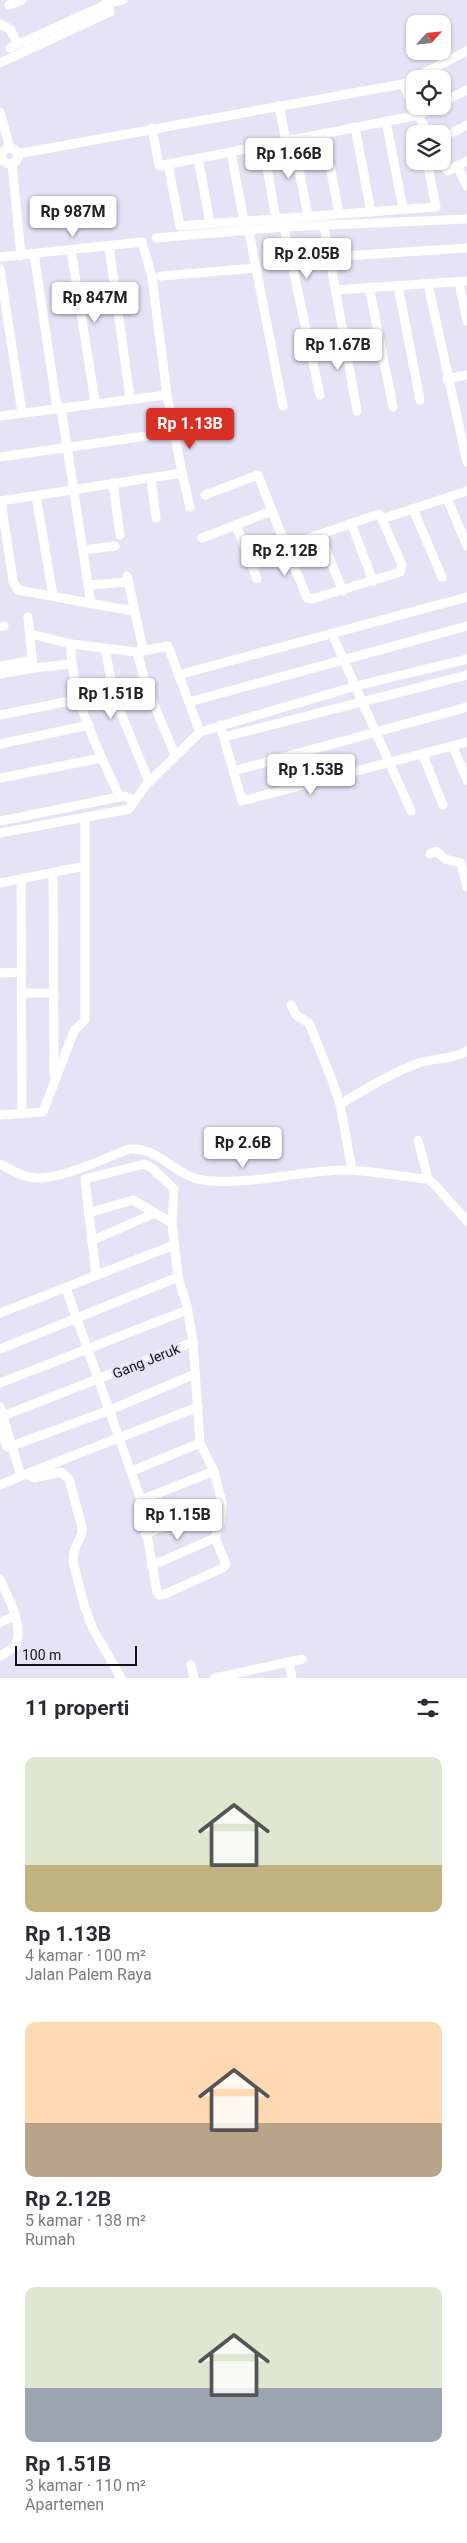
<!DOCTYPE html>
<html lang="id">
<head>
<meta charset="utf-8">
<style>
	:root { --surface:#fff; --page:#f2f2f3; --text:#2b2b33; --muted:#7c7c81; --accent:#d93025 }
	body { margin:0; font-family:Roboto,sans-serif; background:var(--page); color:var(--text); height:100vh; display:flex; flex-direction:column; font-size:19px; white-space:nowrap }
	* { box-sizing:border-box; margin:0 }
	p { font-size:16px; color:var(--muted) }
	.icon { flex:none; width:28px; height:28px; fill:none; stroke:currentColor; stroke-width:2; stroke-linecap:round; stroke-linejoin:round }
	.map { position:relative; height:1678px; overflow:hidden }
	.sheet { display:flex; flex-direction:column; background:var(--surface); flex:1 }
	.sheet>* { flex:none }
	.needle { width:32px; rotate:63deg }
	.buttons { position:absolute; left:406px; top:15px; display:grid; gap:10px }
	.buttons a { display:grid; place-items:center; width:45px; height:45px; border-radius:10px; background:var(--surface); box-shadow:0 1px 4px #0004; font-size:25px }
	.scale { position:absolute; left:15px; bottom:12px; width:122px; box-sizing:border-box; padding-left:5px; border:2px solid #141319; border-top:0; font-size:14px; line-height:18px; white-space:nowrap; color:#141319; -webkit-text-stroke:4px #e7e3f7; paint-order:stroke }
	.price { position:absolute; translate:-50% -42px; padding:0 11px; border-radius:5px; background:#fff; color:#222; font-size:16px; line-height:32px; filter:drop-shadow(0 1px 2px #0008) }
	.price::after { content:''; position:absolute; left:50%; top:30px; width:15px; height:11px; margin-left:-8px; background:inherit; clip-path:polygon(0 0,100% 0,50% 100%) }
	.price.active { background:var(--accent); color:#fff }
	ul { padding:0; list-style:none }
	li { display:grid; align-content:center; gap:10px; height:265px; padding:0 25px }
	li span { display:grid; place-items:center; height:155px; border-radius:10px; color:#555 }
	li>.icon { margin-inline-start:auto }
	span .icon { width:90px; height:90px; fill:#fffc; stroke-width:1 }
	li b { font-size:21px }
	h2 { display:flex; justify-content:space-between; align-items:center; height:60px; padding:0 25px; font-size:21px }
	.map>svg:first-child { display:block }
</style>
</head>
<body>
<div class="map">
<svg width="467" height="1678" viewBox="0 0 467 1678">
	<rect width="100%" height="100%" fill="#e7e3f7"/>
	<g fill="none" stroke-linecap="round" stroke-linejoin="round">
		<g stroke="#fff" stroke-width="9">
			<path d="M9,5L22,0"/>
			<path d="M0,24L10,29L18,44"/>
			<path d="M10,48L107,4L123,0"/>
			<path d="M0,63L110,12L106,0"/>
			<path d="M403,84L428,134"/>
			<path d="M442,102L467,90"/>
			<path d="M279,106L286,141"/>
			<path d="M0,112L10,148"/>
			<path d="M386,121L403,209"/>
			<path d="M355,127L371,212"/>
			<path d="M152,128L159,166L419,115L435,106"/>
			<path d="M324,133L339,214"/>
			<path d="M442,138L467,125"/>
			<path d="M293,139L308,216"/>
			<path d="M263,145L276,219"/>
			<circle cx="10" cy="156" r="8"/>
			<path d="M231,152L244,221"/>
			<path d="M17,154L403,84L467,51"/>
			<path d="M198,158L210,223"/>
			<path d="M442,161L448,171L467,161"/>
			<path d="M12,163L21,256"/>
			<path d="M168,164L180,226L436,207L427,161"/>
			<path d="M457,166L467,186"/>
			<path d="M324,225L357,411"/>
			<path d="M284,227L320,395"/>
			<path d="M249,232L283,406"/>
			<path d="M156,238L284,227L467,219"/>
			<path d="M109,246L130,398"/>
			<path d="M71,250L95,402"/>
			<path d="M34,254L57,408"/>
			<path d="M0,257L142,242L152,277L167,395L182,473"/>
			<path d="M329,257L467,248"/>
			<path d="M0,269L22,413"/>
			<path d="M161,276L256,268"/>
			<path d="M459,282L467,321"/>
			<path d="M428,284L467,462"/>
			<path d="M398,286L420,400"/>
			<path d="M369,287L393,407"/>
			<path d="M336,290L467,281"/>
			<path d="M447,379L467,375"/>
			<path d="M61,407L91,604"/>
			<path d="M0,416L167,395"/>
			<path d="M0,457L174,432"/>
			<path d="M151,479L156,518"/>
			<path d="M113,483L120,535"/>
			<path d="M205,495L258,475L272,511"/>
			<path d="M36,496L53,596"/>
			<path d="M447,498L467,546"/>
			<path d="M0,501L182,473L190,507"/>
			<path d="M1,501L13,581L18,590L133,611"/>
			<path d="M413,509L442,577"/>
			<path d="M382,519L379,514L286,546L307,598L312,599L400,572L402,565L382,519L467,491"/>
			<path d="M351,523L373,581"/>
			<path d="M236,525L257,579"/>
			<path d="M320,535L343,591"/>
			<path d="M202,538L272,511L286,546"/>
			<path d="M83,550L115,546"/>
			<path d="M127,576L143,649"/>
			<path d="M88,585L129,582"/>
			<path d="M28,617L33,668"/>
			<path d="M0,627L4,626"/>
			<path d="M31,634L71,644L137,652L168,646L200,732"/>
			<path d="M332,634L411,811"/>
			<path d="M71,644C71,697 97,749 120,797"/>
			<path d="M105,648L114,696L149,782"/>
			<path d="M137,652L146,685L175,755"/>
			<path d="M0,666L33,660"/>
			<path d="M0,674L33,668L71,664"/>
			<path d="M178,675L467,597"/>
			<path d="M189,702L467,626"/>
			<path d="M0,715L80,699"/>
			<path d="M220,725L242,801L467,742"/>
			<path d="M224,737L467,675"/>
			<path d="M0,744L89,725"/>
			<path d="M453,747L467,780"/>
			<path d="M423,755L443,805"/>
			<path d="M234,771L467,707"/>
			<path d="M0,778L102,758"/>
			<path d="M0,821L124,796L133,800"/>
			<path d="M0,833L129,809L146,785L200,732L356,686L467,659"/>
			<path d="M430,854L436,851L445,859L461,863L467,887"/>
			<path d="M53,873L54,1075"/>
			<path d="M21,879L22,1114"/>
			<path d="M0,883L85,866"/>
			<path d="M0,973L22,972"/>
			<path d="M22,993H54"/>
			<path d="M291,1005L296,1015L309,1023L332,1080L340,1104L352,1170"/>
			<path d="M340,1104C366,1089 391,1073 419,1063C434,1058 454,1059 467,1051"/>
			<path d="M0,1115L43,1112L74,1031L85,1020V817"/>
			<path d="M418,1140L428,1179"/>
			<path d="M0,1164C9,1169 19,1175 29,1177C58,1183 102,1158 130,1149C162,1147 174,1179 210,1181C254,1184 296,1172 340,1170C365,1169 401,1177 428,1179L435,1185L467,1221"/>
			<path d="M88,1213L133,1200L172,1223"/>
			<path d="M91,1241L155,1213"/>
			<path d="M66,1288L141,1500L157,1592L159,1595L165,1594L223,1568L226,1564L215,1538L220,1524L222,1503L214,1471L200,1443L193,1342L187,1306L178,1277L172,1223L174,1189L152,1168L144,1164L85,1179L96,1274"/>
			<path d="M0,1313L174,1245"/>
			<path d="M0,1349L178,1277"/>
			<path d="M0,1383L187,1310"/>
			<path d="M0,1407L21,1476L198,1407"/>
			<path d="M0,1417L193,1342"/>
			<path d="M0,1428L7,1447"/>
			<path d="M12,1446L110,1410L195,1374"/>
			<path d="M132,1471L200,1443"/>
			<path d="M28,1474L34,1478L61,1472L69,1479L82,1527V1533L74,1551L73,1562L85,1608L93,1629L121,1678"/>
			<path d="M0,1485L21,1476"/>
			<path d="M141,1500L214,1471"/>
			<path d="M145,1534L222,1503"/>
			<path d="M151,1566L215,1538"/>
			<path d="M0,1579C8,1598 25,1626 15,1647L0,1656"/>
			<path d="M0,1622L15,1616"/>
			<path d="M289,1662L292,1678"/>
			<path d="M191,1665L194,1678"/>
			<path d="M215,1678L302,1659"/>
		</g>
	</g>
	<g text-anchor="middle" stroke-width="4.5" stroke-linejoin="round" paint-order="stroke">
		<g font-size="14" fill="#141319" stroke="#e7e3f7">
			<text transform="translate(146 1361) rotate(-22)" y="5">Gang Jeruk</text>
		</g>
	</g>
</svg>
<div class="buttons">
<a><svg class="needle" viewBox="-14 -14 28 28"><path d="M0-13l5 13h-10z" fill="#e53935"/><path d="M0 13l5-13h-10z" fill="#7c7c81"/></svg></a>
<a><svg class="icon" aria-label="locate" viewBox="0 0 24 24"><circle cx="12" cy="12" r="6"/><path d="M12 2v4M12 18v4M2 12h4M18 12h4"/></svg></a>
<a><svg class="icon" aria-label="layers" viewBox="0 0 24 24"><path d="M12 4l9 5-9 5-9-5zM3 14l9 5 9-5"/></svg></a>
</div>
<div class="scale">100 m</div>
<b class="price" style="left:289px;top:180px">Rp 1.66B</b>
<b class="price" style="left:73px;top:238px">Rp 987M</b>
<b class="price" style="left:307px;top:280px">Rp 2.05B</b>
<b class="price" style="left:95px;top:324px">Rp 847M</b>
<b class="price" style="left:338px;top:371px">Rp 1.67B</b>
<b class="price active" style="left:190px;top:450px">Rp 1.13B</b>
<b class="price" style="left:285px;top:577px">Rp 2.12B</b>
<b class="price" style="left:111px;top:720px">Rp 1.51B</b>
<b class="price" style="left:311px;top:796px">Rp 1.53B</b>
<b class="price" style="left:243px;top:1169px">Rp 2.6B</b>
<b class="price" style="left:178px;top:1541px">Rp 1.15B</b>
</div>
<section class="sheet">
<h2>11 properti<svg class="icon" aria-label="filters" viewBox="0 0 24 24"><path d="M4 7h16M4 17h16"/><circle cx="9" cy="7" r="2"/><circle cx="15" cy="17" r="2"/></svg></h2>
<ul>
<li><span style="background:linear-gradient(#dfe7d0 70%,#c2b280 0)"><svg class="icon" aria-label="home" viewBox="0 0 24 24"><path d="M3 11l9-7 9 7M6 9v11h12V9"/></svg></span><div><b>Rp 1.13B</b><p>4 kamar · 100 m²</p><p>Jalan Palem Raya</p></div></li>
<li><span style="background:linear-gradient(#ffd9b3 65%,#b9a48a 0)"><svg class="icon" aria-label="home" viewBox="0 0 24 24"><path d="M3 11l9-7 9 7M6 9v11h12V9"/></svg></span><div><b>Rp 2.12B</b><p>5 kamar · 138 m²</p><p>Rumah</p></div></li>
<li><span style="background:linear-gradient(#dfe7d0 65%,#9aa5b1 0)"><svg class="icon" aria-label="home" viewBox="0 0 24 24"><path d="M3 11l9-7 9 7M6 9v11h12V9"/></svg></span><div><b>Rp 1.51B</b><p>3 kamar · 110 m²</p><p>Apartemen</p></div></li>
</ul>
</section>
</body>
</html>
